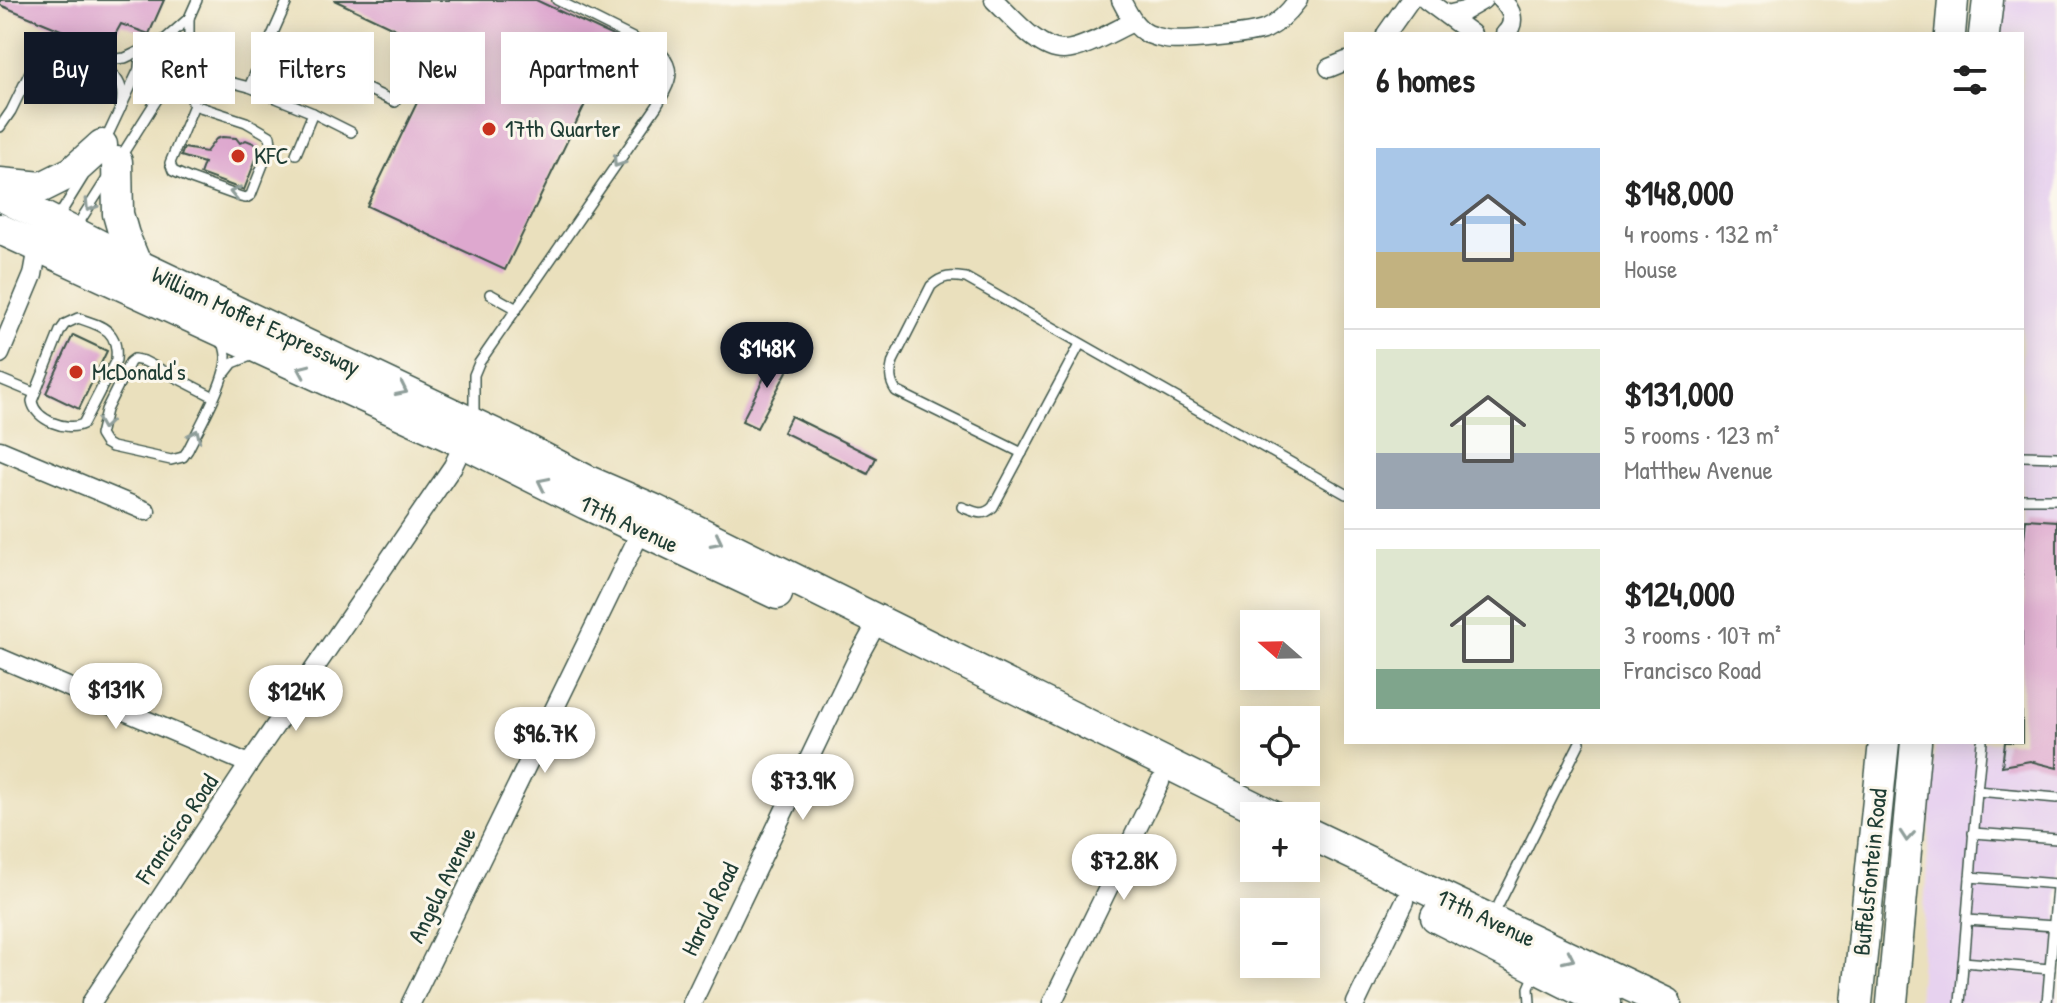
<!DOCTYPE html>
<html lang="en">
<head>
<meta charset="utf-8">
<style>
	:root { --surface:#fff; --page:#f2f2f2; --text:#222; --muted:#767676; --line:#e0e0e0; --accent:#111827 }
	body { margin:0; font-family:"Patrick Hand",sans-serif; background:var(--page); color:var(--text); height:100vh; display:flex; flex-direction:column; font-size:30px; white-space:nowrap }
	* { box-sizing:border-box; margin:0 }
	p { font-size:26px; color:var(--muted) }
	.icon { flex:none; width:44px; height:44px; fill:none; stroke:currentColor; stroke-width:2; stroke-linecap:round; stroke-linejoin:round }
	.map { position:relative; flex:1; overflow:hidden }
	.panel { position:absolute; left:1344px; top:32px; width:680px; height:712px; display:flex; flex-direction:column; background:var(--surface); border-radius:0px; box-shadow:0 4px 20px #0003 }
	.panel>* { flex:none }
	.banner { position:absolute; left:24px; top:32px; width:760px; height:72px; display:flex; gap:16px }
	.needle { width:52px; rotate:290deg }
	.tools { position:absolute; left:1240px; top:610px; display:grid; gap:16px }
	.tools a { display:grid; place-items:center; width:80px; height:80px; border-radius:0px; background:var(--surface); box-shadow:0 4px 20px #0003; font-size:40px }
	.price { position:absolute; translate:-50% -68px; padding:0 18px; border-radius:28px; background:#fff; color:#222; font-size:26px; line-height:52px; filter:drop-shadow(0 2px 4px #0008) }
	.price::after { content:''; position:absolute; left:50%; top:48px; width:24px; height:18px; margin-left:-12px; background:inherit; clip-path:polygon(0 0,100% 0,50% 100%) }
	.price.selected { background:var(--accent); color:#fff }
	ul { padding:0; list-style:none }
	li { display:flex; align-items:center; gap:24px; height:200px; padding:0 32px }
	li+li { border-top:2px solid var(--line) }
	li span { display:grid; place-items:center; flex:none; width:224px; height:160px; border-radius:0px; color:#555 }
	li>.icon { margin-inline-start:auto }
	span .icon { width:96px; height:96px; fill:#fffc; stroke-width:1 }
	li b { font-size:34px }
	h2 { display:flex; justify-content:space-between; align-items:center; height:96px; padding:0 32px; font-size:34px }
	.chip { padding:0 28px; border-radius:0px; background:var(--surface); box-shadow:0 4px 20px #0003; font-size:28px; line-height:72px }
	.chip.selected { background:var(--accent); color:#fff }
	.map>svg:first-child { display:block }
</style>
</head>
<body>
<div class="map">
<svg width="2057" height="1003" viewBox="0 0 2057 1003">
	<rect width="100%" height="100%" fill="#fbf7ec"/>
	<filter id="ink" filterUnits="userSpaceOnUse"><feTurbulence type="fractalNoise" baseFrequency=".0125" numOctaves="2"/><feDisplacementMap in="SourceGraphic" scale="16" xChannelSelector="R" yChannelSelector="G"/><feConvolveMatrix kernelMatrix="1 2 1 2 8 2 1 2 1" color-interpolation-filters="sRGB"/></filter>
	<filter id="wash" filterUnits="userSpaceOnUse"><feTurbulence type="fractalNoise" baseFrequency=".006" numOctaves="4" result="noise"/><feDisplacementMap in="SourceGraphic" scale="32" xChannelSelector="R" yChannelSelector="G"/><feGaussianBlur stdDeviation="1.8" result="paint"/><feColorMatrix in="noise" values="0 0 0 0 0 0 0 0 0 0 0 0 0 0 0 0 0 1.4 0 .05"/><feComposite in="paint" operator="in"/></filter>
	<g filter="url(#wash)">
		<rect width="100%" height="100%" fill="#eae0bd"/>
		<path fill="#e7d2ef" d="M1999,0H2057V1003H1918L1935,742H2022V34H1996Z"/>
		<g id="blocks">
			<g fill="#dea8cf">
				<path d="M0,0H164L149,34L121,24L107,49L0,5Z"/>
				<path d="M334,0H536L617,38L505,270L367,206L442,51Z"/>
				<path d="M222,137L236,138L240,143L246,140L261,146L244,190L200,174L204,163L181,156L184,148L206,152L216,139Z"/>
				<path d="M73,335L107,351L79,409L46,393Z"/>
				<path d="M777,352L793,360L757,428L742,421Z"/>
				<path d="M791,416L876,458L868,474L783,432Z"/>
				<path d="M2026,519L2057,521V768L2030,761L2002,766L2005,742H2022V560Z"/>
			</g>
		</g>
	</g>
	<g filter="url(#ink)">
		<use href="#blocks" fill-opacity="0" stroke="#3d5549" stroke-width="2"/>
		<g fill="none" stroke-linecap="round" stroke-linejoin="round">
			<defs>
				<g id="service">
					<path d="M189,18V55"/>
					<path d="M163,41L189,18L197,0"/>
					<circle cx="165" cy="67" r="26"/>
					<path d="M270,43L395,102"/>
					<path d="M96,61L125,58L146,48"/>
					<path d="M191,72L249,87L313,113L351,132"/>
					<path d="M185,83L194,105L170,163L173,171L191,179L241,197L246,198L251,195L271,144L270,136L246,122L194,105"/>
					<path d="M249,87L286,4"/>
					<path d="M0,127L11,111L45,41C67,50 114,62 121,88C123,94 122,101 121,108"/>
					<path d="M105,141L139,69"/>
					<path d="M296,154L313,113"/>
					<path d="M120,158L161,93"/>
					<path d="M57,219L83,177"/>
					<path d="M75,229L108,177"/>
					<path d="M490,294L517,309"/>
					<path d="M78,318C102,326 119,330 116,360L83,424C67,432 35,420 32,401L60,331L65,324Z"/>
					<path d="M226,372L233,363L253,355"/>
					<path d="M0,379L34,393"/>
					<path d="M214,397L144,361L134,359L130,362L106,410L100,435L105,443L112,447L171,460L183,457L188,450C199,427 227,380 226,356C226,350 223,343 222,338"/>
					<path d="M474,417V375L479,363L657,106C669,85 679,73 661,52L557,0"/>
					<path d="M1022,453L896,391C889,381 890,373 893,361L931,286C943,275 951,276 966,278L1346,494"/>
					<path d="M2022,456L2057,457"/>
					<path d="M2022,499H2057"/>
					<path d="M962,507C975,512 983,517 993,507L1080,344"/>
					<path d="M1982,742L1977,791L2057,798"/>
					<path d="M1973,833L2057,839"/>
					<path d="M1970,877L2057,884"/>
					<path d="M1494,914L1580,742"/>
					<path d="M1967,920L2054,926"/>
					<path d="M1963,962L2050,969"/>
					<path d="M1530,1003L1529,988L1535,974"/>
					<path d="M1960,1003L1977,791"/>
					<path d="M2047,1003L2057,887"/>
				</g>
				<g id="minor">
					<path d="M994,0C1011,16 1039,51 1064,50C1082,50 1115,30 1133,22"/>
					<path d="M1121,0C1128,13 1134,27 1148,34C1153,36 1160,38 1166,39C1182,42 1251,35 1266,29C1279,23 1289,12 1298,0"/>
					<path d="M1426,0L1472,34"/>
					<path d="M1501,0C1512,9 1517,23 1505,34"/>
					<path d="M1447,15L1464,11L1483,0"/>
					<path d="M1386,34L1410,0"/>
					<path d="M1329,68L1346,61"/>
					<path d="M0,354L33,275L38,247L42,241"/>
					<path d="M0,450L146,511"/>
					<path d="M0,658L249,764"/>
					<path d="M91,1003L249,764L453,466L464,443"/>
					<path d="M411,1003L642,529"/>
					<path d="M692,1003L858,657L878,621"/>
					<path d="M1052,1003L1160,782"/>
					<path d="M1356,1003L1405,901"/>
				</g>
				<g id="primary">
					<path d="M1950,34L1953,0"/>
					<path d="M1984,34L1988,0"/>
					<path d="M117,162L118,214L124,235L136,264"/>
					<path d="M0,183L42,187L72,172L102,145"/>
					<path d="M0,195L136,264L514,443L588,481L653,509L1273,816"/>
					<path d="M0,229L464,443L586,504L777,594"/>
					<path d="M1306,832L1666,1003"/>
					<path d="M1436,917L1606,1003"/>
					<path d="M1857,1003L1884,742"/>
					<path d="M1892,1003L1916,742"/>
				</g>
			</defs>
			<use href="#service" stroke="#3d5549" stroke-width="12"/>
			<use href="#minor" stroke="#3d5549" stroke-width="21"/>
			<use href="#primary" stroke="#3d5549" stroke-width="33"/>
			<use href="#service" stroke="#fff" stroke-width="9"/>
			<use href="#minor" stroke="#fff" stroke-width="18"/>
			<use href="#primary" stroke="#fff" stroke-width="30"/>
		</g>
		<defs><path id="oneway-chevron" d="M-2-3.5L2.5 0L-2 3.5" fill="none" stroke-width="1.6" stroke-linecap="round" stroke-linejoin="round" transform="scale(2)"/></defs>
		<g stroke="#8f9e9a">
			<use href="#oneway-chevron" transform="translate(618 162) rotate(124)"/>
			<use href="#oneway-chevron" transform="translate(235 193) rotate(-168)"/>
			<use href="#oneway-chevron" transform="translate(90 206) rotate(122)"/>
			<use href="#oneway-chevron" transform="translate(303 370) rotate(-156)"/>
			<use href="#oneway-chevron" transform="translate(402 390) rotate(26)"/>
			<use href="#oneway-chevron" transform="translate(104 424) rotate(98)"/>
			<use href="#oneway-chevron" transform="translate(195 435) rotate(-65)"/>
			<use href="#oneway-chevron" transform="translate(543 483) rotate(-154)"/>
			<use href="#oneway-chevron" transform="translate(717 541) rotate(27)"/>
			<use href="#oneway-chevron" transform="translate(1907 836) rotate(95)"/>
			<use href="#oneway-chevron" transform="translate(1569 958) rotate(25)"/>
		</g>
	</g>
	<g fill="#c8321e" stroke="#fbf7ec" stroke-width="3">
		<circle cx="489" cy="129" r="8"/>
		<circle cx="238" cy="156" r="8"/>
		<circle cx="76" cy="372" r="8"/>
	</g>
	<g text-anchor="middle" stroke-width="6" stroke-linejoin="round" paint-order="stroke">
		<g font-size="24" fill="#1f3d34" stroke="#fbf7ec" text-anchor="start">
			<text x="505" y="137">17th Quarter</text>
			<text x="254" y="164">KFC</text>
			<text x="92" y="380">McDonald's</text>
		</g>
		<g font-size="24" fill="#1f3d34" stroke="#fbf7ec">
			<text transform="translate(256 321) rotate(25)" y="8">William Moffet Expressway</text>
			<text transform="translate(629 524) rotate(25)" y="8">17th Avenue</text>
			<text transform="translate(177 829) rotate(-56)" y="8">Francisco Road</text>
			<text transform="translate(1870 872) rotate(-84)" y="8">Buffelsfontein Road</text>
			<text transform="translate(442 885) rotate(-64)" y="8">Angela Avenue</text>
			<text transform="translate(710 909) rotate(-64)" y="8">Harold Road</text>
			<text transform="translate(1486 918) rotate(25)" y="8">17th Avenue</text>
		</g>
	</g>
</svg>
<div class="tools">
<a><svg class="needle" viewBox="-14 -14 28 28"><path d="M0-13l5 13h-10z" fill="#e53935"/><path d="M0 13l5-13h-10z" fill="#767676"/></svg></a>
<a><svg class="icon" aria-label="locate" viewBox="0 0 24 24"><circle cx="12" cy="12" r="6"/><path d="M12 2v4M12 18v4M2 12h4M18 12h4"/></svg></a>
<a>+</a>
<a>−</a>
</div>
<b class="price selected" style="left:767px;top:390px">$148K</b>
<b class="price" style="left:116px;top:731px">$131K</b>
<b class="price" style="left:296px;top:733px">$124K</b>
<b class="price" style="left:545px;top:775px">$96.7K</b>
<b class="price" style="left:803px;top:822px">$73.9K</b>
<b class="price" style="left:1124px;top:902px">$72.8K</b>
<div class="banner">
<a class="chip selected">Buy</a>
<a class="chip">Rent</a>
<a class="chip">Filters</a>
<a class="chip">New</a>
<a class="chip">Apartment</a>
</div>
<section class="panel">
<h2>6 homes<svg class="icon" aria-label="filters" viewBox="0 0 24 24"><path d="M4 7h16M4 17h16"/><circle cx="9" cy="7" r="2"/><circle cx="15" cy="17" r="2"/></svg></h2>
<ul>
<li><span style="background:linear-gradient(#a9c7e8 65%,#c2b280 0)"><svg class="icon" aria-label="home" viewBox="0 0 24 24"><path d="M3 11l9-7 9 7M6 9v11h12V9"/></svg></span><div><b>$148,000</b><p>4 rooms · 132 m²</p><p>House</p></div></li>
<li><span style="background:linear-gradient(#dfe7d0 65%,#9aa5b1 0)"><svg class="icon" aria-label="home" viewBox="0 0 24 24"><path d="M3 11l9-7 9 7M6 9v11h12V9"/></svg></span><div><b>$131,000</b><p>5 rooms · 123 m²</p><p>Matthew Avenue</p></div></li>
<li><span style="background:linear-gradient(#dfe7d0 75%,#7fa58c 0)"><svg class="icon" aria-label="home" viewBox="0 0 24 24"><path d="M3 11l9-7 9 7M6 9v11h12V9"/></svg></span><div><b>$124,000</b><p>3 rooms · 107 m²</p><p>Francisco Road</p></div></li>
</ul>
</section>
</div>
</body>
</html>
